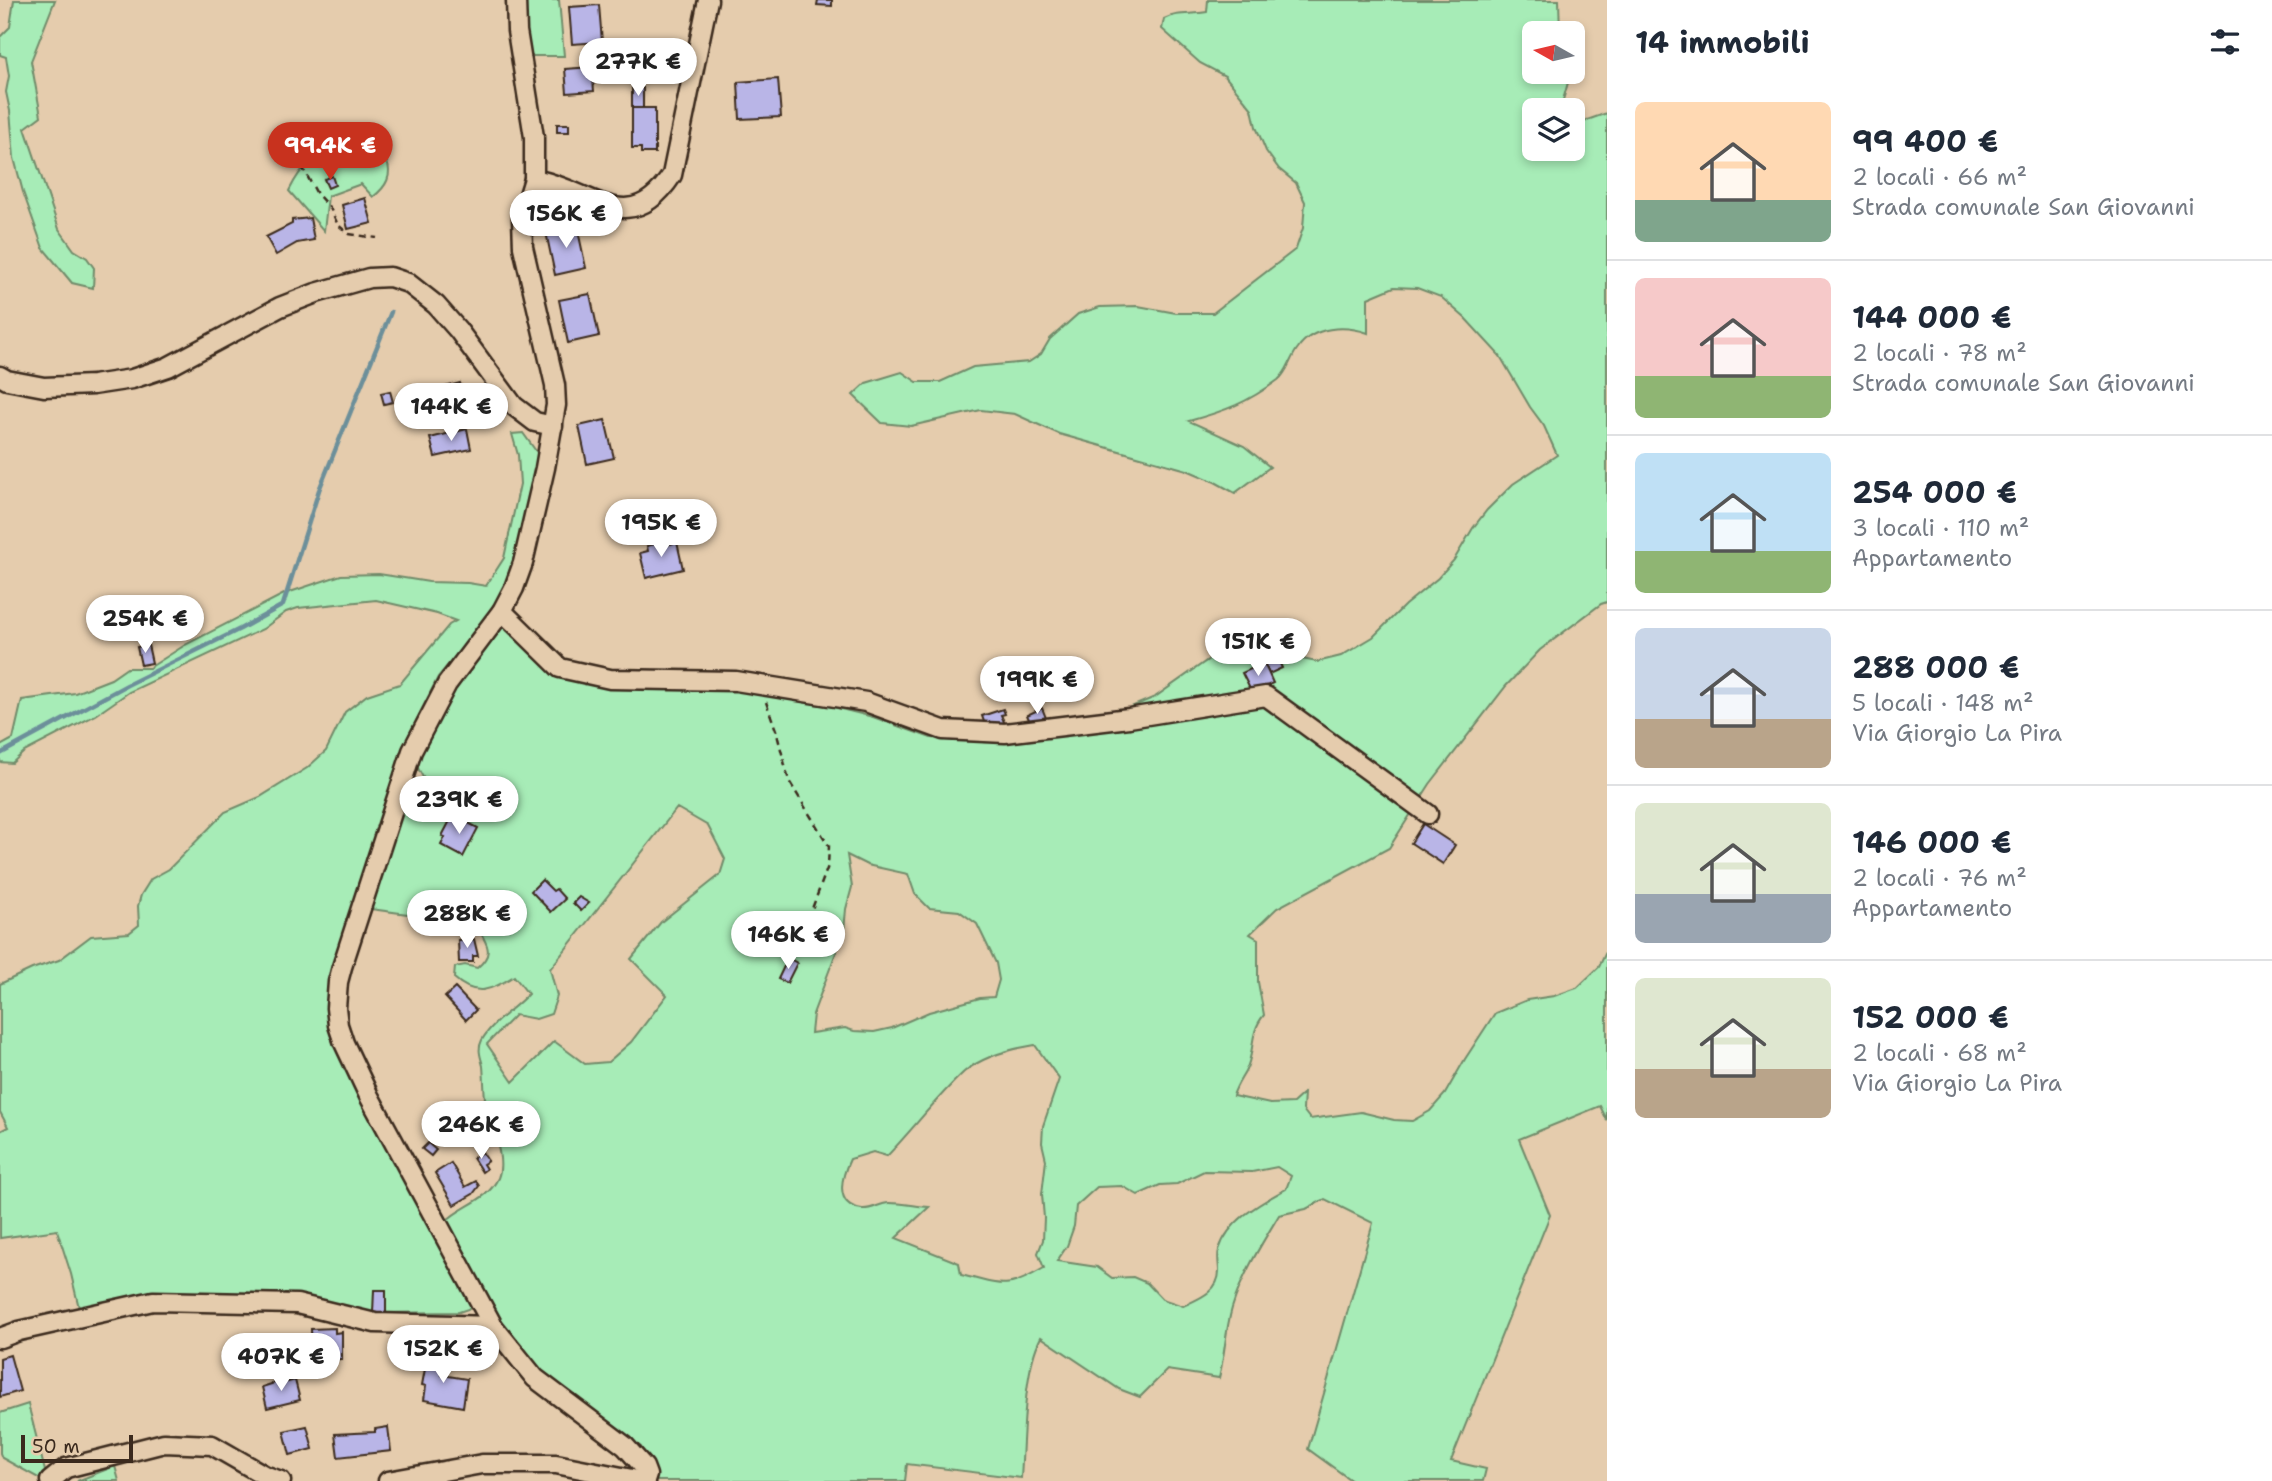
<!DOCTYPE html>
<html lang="it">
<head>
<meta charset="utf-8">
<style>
	:root { --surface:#fff; --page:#f6f6f7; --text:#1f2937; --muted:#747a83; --line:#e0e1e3; --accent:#c8321e }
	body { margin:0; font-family:"Shantell Sans",sans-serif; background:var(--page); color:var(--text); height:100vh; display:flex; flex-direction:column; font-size:26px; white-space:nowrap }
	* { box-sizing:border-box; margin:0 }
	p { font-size:23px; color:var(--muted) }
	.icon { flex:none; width:38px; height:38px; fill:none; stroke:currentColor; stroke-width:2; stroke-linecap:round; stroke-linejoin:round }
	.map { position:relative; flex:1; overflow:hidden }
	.drawer { display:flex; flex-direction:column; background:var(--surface); width:665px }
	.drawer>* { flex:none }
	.needle { width:46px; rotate:278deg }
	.fabs { position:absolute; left:1522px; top:21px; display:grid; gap:14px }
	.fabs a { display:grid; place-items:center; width:63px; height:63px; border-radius:10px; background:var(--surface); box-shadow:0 4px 10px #0003; font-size:35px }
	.scale { position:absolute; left:21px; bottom:18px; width:112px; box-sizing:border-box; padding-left:7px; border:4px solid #3b2a1e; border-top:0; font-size:19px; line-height:24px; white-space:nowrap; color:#3b2a1e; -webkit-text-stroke:5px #e5ccad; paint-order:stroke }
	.price { position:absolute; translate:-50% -60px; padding:0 16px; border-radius:24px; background:#fff; color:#222; font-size:23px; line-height:46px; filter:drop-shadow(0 2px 4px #0008) }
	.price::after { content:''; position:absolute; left:50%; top:42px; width:21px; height:16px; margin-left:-10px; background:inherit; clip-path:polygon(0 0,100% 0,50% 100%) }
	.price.on { background:var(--accent); color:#fff }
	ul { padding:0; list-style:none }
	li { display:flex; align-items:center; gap:21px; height:175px; padding:0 28px }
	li+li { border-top:2px solid var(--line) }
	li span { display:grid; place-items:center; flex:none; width:196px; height:140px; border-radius:10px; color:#555 }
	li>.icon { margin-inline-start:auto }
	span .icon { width:84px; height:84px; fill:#fffc; stroke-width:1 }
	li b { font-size:30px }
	h2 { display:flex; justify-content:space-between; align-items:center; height:84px; padding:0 28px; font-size:30px }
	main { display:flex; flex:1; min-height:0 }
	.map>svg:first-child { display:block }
</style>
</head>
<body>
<main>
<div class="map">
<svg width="1607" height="1481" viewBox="0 0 1607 1481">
	<rect width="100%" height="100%" fill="#e5ccad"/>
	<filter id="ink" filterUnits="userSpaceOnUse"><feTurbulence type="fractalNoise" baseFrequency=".0143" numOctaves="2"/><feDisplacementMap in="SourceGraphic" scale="14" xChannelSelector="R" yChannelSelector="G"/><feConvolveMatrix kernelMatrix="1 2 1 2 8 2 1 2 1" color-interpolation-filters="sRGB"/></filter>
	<g filter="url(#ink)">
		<g fill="#a7ecb7" stroke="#718b6a" stroke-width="2" fill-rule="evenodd">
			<path d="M14,0H55L31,61L41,116L25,128L59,229L74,250L87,258L94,268L93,288L72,283L43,248L23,192L14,158L10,111L6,92L9,76L6,57L0,55V37L10,27Z"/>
			<path d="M521,0H559L564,56H527Z"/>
			<path d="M1208,0H1559L1560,33H1535V72H1571L1563,100L1555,110H1535V149H1573V125L1607,113V602L1601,604L1540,650L1506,686L1430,784L1389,848L1277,908L1250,934L1258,939V982L1264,1015C1248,1034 1256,1052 1245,1072C1240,1081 1236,1086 1233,1096L1270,1104L1293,1103L1304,1093L1303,1110L1310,1119L1361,1112L1394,1120L1412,1121L1430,1111L1445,1094L1465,1059L1495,1013L1527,1000L1554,996L1577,988L1599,967L1607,950V1120L1600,1106L1519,1139L1550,1215L1451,1461L1486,1469L1483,1481H1352L1308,1449L1373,1223L1325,1199L1306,1209L1279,1215C1261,1245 1242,1275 1232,1308C1225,1332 1225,1355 1219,1378L1167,1370L1140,1397L1119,1389L1041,1337C1023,1371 1024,1438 1021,1478L907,1464L905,1481H656L641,1447L614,1432L540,1374L509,1337L445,1222C461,1205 487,1202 498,1178C507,1158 488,1119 485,1099C484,1088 484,1077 483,1066C481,1057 477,1050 482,1040C492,1022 514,1009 528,994L514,976C492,990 476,998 454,978L455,967L465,965L477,968C504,945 471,938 480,914L490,912L488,903L437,918L371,909L368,903L399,805L425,781L414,761L431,719L502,620L554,670L769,691L873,717L931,738L1019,740L1089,732L1117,713L1155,697L1212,657L1265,638L1284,643L1302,659L1317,662L1341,656L1373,637L1405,605L1438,578L1454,560L1473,528L1487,510L1513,484L1557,455L1544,426L1530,407L1500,356L1465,318L1441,297L1417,288L1394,287L1368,298V333C1345,325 1313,326 1298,348C1290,358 1288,372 1278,380C1247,403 1225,411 1189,421L1244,446L1270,467L1235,493L1215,482L1187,470L1059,434L1015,414L981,410L911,426L882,423L853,395L866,383L902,372L917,382H940L973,367L1029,362L1041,354L1050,339L1078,314L1100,307L1138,306L1176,313H1213L1296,249L1303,228L1305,202L1296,183L1279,169L1266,151L1256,127L1252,109L1225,76L1200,63L1162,29L1164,19C1178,12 1190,15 1207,12ZM677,808L708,826L725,859L720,875L661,922L631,959L667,995L631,1042L608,1062L585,1064L554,1041L513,1082L487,1044L515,1015L536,1019L551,1014L557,996L550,969ZM847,855L867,865L908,874L915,894L929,908L959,911L977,924L996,963L999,980L994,997L980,998L929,1012L892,1028L874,1032L854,1031L845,1028L811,1033L813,1014L844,931L846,909L852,887ZM1035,1045L1059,1079L1043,1126L1042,1143L1046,1160L1042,1194L1044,1218L1043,1240L1038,1253L1044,1268C1005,1291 1003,1285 961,1275L959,1263L896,1238L929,1207C916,1206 902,1203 889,1203C880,1203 872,1210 862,1209C833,1205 842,1176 850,1159L873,1152L887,1156C912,1130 938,1096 964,1072C983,1056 1011,1049 1035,1045ZM1277,1167L1291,1176L1286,1189C1261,1203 1228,1220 1219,1250C1217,1256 1219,1265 1219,1271C1219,1292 1198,1299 1183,1306L1162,1299L1147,1283L1133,1277L1112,1278L1097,1267L1057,1261L1067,1246L1074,1226L1076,1206L1097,1187L1122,1186L1138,1195L1160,1185L1177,1184L1204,1171L1252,1172Z"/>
			<path d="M338,153L364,155L387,162C393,177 385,188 373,197L361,184L328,196L324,231L289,191C303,163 309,160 338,153Z"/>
			<path d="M523,433L538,454L514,568L490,614L438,677L409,735L335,961L331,1029L345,1067L401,1175L471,1295L472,1305L468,1309L459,1312L373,1313L279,1293L153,1298L80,1312L71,1274L57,1230L0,1238V1131L8,1127L0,1112V984L32,969L59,960L91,936L129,933L139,925L138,906L141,895L151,879L169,869L225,812L260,797L307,768L326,751L345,712L367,695L400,684L449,625L456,621L437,614L376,600L298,608L286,612L263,629L129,692L96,715L24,752L12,763L0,762V746L13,739L22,700L75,693L111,679L127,668H149L185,645L284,594L341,575L379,574L429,582L468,583L486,586L504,558L520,484L518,455L512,434Z"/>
			<path d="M28,1404L46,1475L42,1480L2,1458L0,1453V1413Z"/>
			<path d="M115,1466L119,1481H77Z"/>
		</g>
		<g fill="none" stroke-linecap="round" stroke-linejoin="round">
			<path stroke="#6c8f9a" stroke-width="4.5" d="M0,754L127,685L240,629L283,605L319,490L391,312"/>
		</g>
		<g fill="#b9b5e7" stroke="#3b2a1e" stroke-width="2">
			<path d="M818,0H832V6L817,5Z"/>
			<path d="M599,5L602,42L572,44L569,7Z"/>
			<path d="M592,67L594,91L567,93L565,69Z"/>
			<path d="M778,79L781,117L740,119L738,82Z"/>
			<rect x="632" y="88" width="11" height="20"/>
			<path d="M632,108H655V153H641V148H632Z"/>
			<rect x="557" y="124" width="12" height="8"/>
			<path d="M332,176L335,185L328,188L324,179Z"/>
			<path d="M365,198L372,223L348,229L342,205Z"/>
			<path d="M310,218L314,240L297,243L276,255L266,237L292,224V220Z"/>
			<path d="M577,226L586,268L555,275L546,232Z"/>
			<path d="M590,294L599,336L568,343L559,300Z"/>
			<path d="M460,383L467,408L441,415L434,390Z"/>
			<path d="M390,391L393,402L384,404L381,393Z"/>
			<path d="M605,420L614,458L587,464L579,426Z"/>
			<path d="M467,429L471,449L435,457L430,438Z"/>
			<path d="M662,542L663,546L677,542L683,569L646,578L640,553L648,551L647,546Z"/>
			<path d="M148,645L152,663L141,665L137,647Z"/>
			<path d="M1277,657L1282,668L1269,674L1264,663Z"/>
			<path d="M1264,663L1273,683L1252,693L1242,673Z"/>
			<path d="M1042,708L1046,718L1031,724L1027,715Z"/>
			<path d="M1003,709L1005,714L1001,715L1005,724L987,730L982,716Z"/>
			<path d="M453,815L478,828L463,857L441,845L445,837L442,836Z"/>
			<path d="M1423,824L1455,845L1443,864L1411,843Z"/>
			<path d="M542,880L553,891L556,889L565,899L551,912L531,891Z"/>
			<path d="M579,897L589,903L581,911L573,903Z"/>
			<path d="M474,939L478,956H473V962H459L458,940Z"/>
			<path d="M788,958L797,963L787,983L778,979Z"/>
			<path d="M455,988L476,1010L466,1020L445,997Z"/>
			<path d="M428,1143L436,1150L431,1156L422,1149Z"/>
			<path d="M482,1152L488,1161L483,1164L486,1169L482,1172L473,1158Z"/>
			<path d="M451,1163L465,1187L476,1181L479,1186L473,1194L454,1205L435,1173Z"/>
			<path d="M374,1290H386V1313H373Z"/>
			<path d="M335,1328V1333L342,1332V1359L319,1360V1354H312L311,1329Z"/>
			<path d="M10,1355L20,1391L0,1397V1358Z"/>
			<path d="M427,1358L444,1361L442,1375L467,1379L463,1407L424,1400L426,1386L422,1385Z"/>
			<path d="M287,1379L288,1382L295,1380L300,1400L267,1408L262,1387Z"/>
			<path d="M307,1426L313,1449L290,1455L284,1431Z"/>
			<path d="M388,1427L391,1451L338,1457L335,1434L375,1432V1429Z"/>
		</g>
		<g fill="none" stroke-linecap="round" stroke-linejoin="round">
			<defs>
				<g id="minor">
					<path d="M516,0L517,31L534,137V179L522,218L523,247L555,385L556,405L545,468L523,563L514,588L502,611L447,684L412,751L342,967L338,982L336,1008L338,1025L344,1043L369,1096L493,1326L535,1378L625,1446L644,1467L647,1475L645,1481"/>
					<path d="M534,179C591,189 629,241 672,175L708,0"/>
					<path d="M0,376L7,380L44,387L93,385L132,379L168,367L280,307L316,293L369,278L390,277L408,283L436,305L458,330L514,406L535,422L553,426"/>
					<path d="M502,611L560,668L610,679L736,681L866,702L943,730L1005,733L1129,718L1266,696L1428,814"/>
					<path d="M0,1338L19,1331L153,1301L297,1304L375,1323L493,1326"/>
					<path d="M50,1481L66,1468L164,1443L212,1445L264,1475L281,1481"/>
					<path d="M388,1481L482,1464H556L642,1481"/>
				</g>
			</defs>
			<use href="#minor" stroke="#3b2a1e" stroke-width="23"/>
			<g stroke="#3b2a1e" stroke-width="2.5" stroke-dasharray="7 5" stroke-linecap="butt">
				<path d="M285,149L299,161L317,194L330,208L338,225L349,234L377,238"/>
				<path d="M766,702L776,730L789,781L829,846L828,866L794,957"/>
			</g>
			<use href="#minor" stroke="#e5ccad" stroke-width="18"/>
		</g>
	</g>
</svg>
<div class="fabs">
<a><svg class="needle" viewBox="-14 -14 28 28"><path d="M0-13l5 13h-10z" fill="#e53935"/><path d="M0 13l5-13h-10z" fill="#747a83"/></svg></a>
<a><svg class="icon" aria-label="layers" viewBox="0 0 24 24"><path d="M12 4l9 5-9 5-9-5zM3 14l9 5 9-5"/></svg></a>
</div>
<div class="scale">50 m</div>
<b class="price" style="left:638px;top:98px">277K €</b>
<b class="price on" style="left:330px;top:182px">99.4K €</b>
<b class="price" style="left:566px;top:250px">156K €</b>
<b class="price" style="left:451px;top:443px">144K €</b>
<b class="price" style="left:661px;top:559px">195K €</b>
<b class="price" style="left:145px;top:655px">254K €</b>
<b class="price" style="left:1258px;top:678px">151K €</b>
<b class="price" style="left:1037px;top:716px">199K €</b>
<b class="price" style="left:459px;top:836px">239K €</b>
<b class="price" style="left:467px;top:950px">288K €</b>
<b class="price" style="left:788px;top:971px">146K €</b>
<b class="price" style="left:481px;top:1161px">246K €</b>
<b class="price" style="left:443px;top:1385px">152K €</b>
<b class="price" style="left:281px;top:1393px">407K €</b>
</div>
<section class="drawer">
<h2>14 immobili<svg class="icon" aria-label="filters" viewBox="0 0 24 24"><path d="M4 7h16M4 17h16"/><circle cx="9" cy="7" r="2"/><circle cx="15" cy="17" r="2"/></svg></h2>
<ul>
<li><span style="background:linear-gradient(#ffd9b3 70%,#7fa58c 0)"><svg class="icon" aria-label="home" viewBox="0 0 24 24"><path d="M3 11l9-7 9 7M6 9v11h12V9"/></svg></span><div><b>99 400 €</b><p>2 locali · 66 m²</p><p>Strada comunale San Giovanni</p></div></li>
<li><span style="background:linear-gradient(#f6c9c9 70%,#8fb573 0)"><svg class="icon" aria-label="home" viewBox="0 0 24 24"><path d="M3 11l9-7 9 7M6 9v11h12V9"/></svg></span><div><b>144 000 €</b><p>2 locali · 78 m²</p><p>Strada comunale San Giovanni</p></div></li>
<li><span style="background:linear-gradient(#bfe0f5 70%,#8fb573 0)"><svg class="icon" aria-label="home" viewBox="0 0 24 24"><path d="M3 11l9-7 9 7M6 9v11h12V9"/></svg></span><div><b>254 000 €</b><p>3 locali · 110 m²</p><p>Appartamento</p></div></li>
<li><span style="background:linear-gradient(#c9d6e8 65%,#b9a48a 0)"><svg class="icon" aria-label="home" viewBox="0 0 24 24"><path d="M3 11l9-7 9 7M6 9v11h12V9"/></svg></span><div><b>288 000 €</b><p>5 locali · 148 m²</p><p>Via Giorgio La Pira</p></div></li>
<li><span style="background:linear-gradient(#dfe7d0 65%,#9aa5b1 0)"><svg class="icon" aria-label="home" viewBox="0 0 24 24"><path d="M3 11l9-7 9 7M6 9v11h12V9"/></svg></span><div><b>146 000 €</b><p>2 locali · 76 m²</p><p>Appartamento</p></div></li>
<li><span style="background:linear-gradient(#dfe7d0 65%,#b9a48a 0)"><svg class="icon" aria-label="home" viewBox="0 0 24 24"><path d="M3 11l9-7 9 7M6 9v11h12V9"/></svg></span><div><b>152 000 €</b><p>2 locali · 68 m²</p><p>Via Giorgio La Pira</p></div></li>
</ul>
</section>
</main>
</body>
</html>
